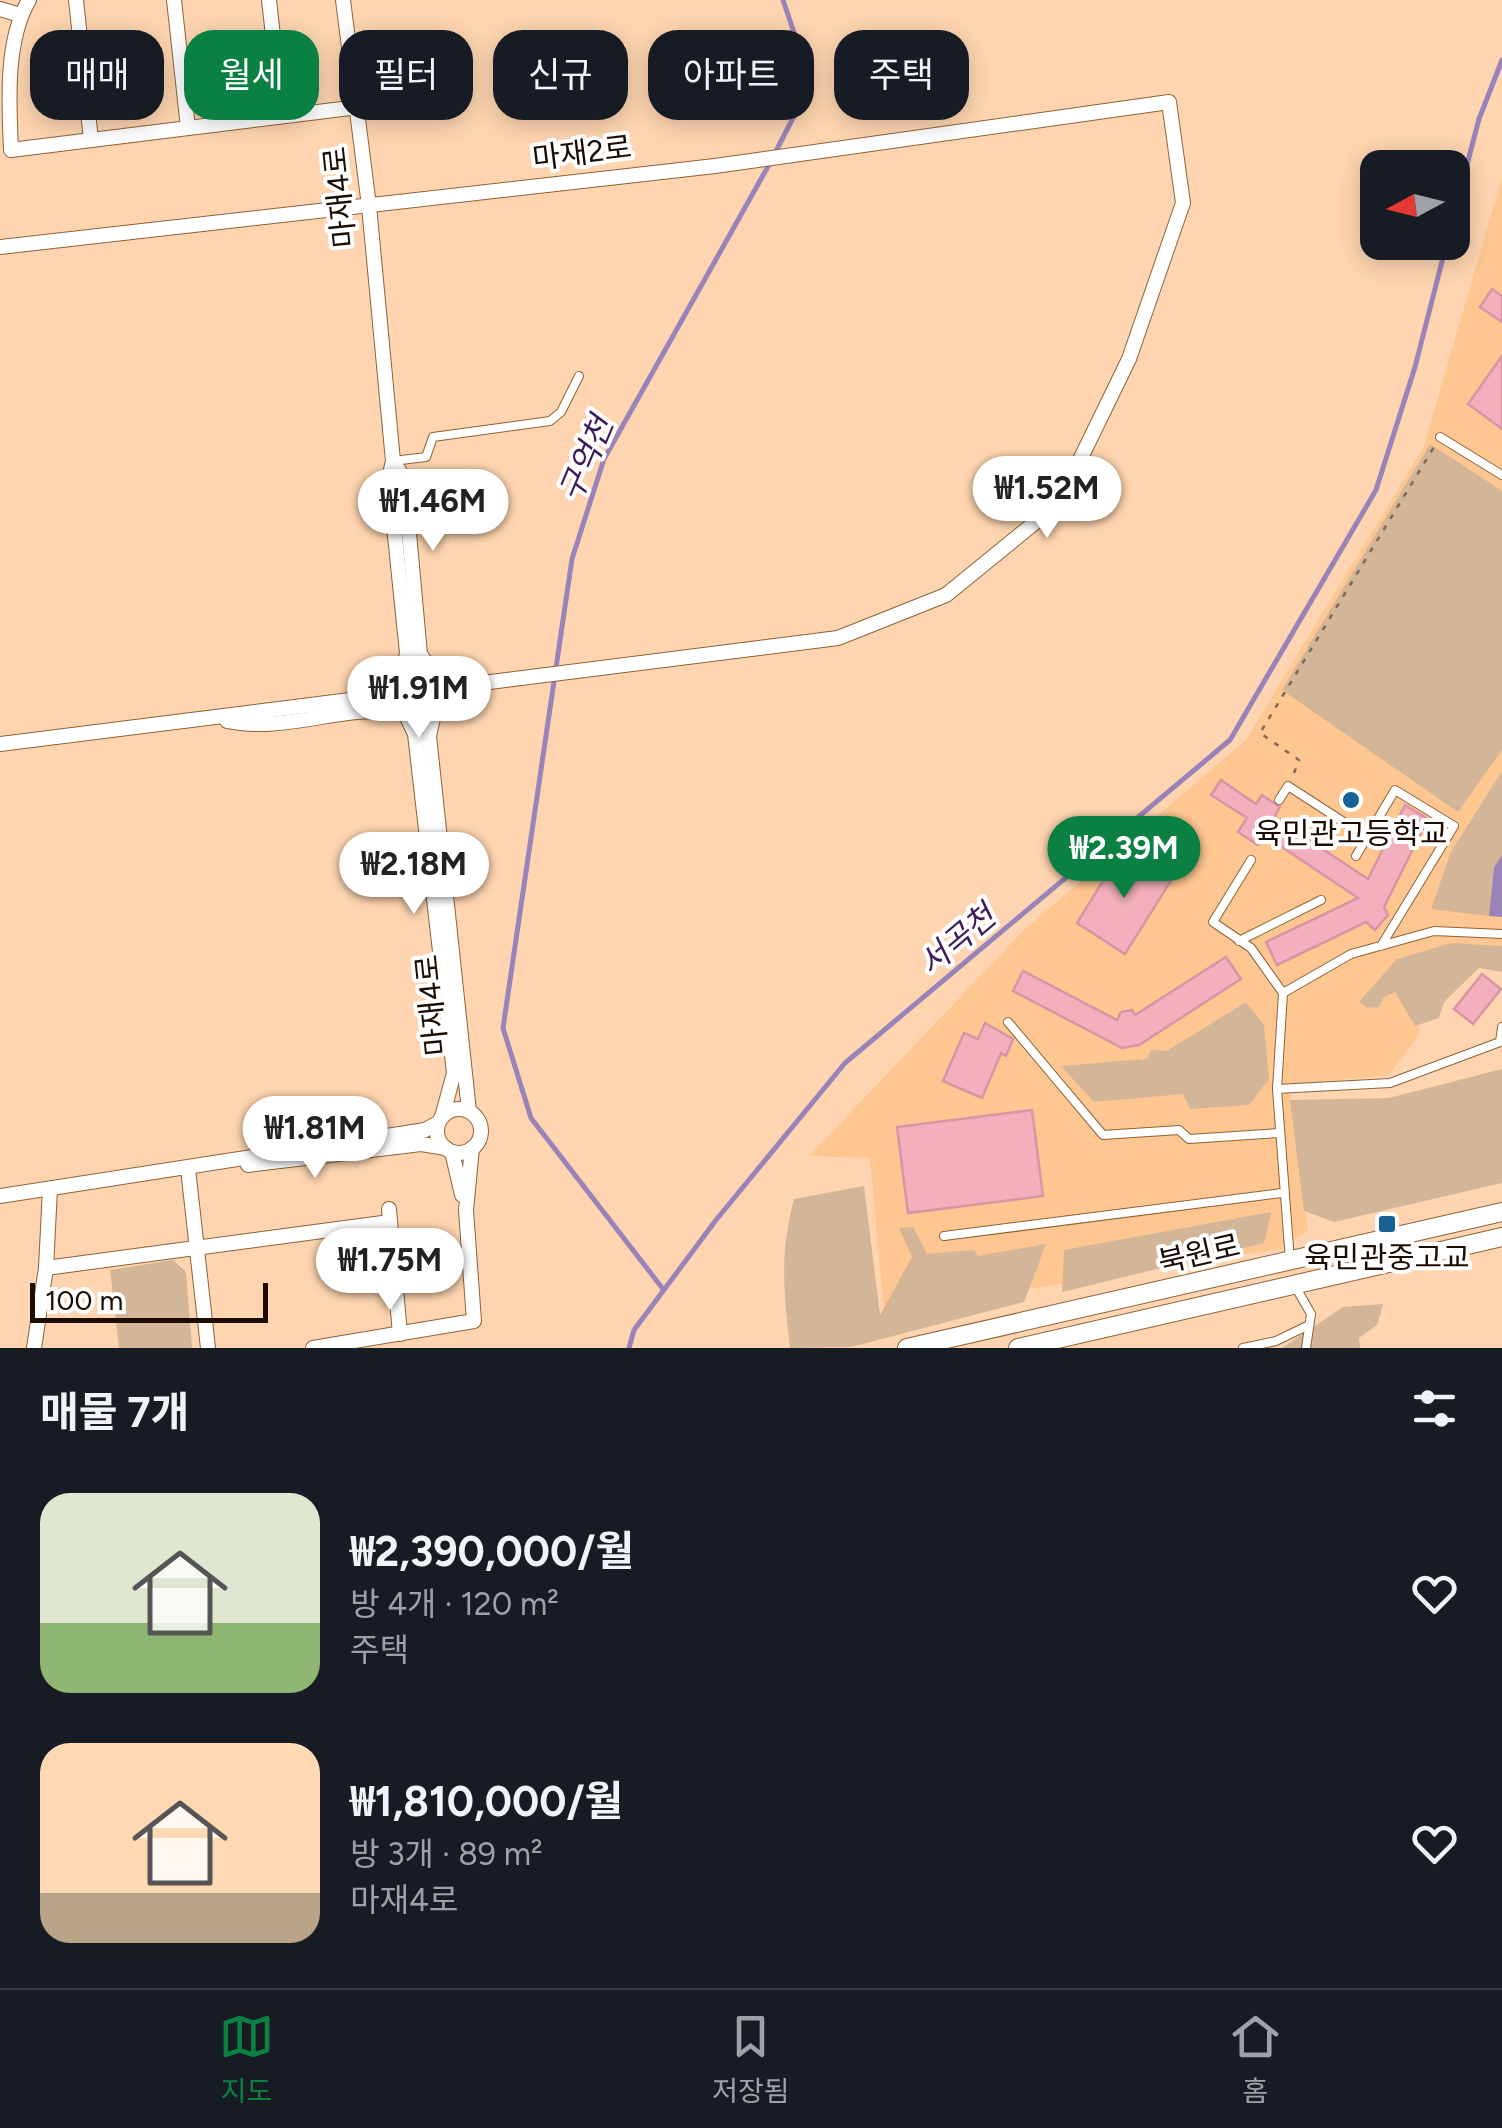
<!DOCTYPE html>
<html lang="ko">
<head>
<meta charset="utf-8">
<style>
	:root { --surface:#171b24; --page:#20242c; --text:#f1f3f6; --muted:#9ea1a6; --line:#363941; --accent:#0b8043 }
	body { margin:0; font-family:Figtree,"Noto Sans KR",sans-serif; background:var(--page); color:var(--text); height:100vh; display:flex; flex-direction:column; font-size:38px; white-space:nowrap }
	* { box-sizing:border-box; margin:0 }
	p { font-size:32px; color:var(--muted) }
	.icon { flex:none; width:55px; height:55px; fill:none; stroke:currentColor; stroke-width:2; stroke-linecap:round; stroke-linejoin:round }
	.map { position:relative; height:1348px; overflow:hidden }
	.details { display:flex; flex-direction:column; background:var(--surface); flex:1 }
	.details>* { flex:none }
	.top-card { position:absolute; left:30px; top:30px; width:1000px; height:90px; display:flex; gap:20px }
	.needle { width:65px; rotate:263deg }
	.buttons { position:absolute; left:1360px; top:150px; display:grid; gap:20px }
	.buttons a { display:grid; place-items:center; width:110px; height:110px; border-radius:20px; background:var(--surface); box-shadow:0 5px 25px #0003; font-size:50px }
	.scale { position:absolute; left:30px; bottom:25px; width:238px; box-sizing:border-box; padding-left:10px; border:5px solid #1c0b00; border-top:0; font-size:28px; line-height:35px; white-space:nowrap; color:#1c0b00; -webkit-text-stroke:8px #fff; paint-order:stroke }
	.price { position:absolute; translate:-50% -85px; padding:0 22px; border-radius:35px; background:#fff; color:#222; font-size:32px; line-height:65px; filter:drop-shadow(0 2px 5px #0008) }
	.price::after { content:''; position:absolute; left:50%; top:60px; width:30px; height:22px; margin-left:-15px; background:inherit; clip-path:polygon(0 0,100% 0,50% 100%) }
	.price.current { background:var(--accent); color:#fff }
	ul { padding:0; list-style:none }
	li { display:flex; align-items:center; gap:30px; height:250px; padding:0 40px }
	li span { display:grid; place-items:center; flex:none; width:280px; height:200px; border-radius:30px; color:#555 }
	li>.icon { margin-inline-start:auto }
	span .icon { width:120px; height:120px; fill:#fffc; stroke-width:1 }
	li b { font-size:42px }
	h2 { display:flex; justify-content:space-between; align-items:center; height:120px; padding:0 40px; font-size:42px }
	.chip { padding:0 35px; border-radius:30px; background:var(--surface); box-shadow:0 5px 25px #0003; font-size:35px; line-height:90px }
	.chip.current { background:var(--accent); color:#fff }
	.menu { display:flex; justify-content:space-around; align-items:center; height:140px; border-top:2px solid var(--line); background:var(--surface); font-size:28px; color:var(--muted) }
	.menu a { display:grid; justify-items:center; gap:5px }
	.menu .current { color:var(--accent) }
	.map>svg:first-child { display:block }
</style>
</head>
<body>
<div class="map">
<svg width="1502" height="1348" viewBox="0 0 1502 1348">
	<rect width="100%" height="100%" fill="#fed5b0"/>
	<path fill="#fec691" d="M1502,177V961L1461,958L1413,990L1420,1034L1389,1075L1289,1085L1308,1231L1280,1249L884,1312L870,1158L809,1156L1025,929L1246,740L1424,446Z"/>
	<g fill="#d3b598">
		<path d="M1430,444L1502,491V750L1458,812L1282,690Z"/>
		<path d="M1502,771V855L1494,867L1489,916L1431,909L1451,852Z"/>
		<path d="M1451,943L1502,946V972L1479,968L1444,1002L1439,1018L1415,1026L1395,992L1383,998L1379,1007L1368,1008L1359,1002L1397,959Z"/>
		<path d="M1246,1002L1264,1025L1269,1079L1249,1105L1190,1109L1183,1094L1094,1102L1061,1066L1147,1059L1151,1050L1167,1051Z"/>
		<path d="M1502,1069V1183L1334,1222L1304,1211L1290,1100L1389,1098Z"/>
		<path d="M864,1186L880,1315L912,1257L899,1228L913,1227L927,1254L974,1250L978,1256L1046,1244L1024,1302L851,1347L790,1348C784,1291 779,1256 794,1199Z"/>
		<path d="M1271,1212L1264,1243L1062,1292L1064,1250Z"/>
		<path d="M173,1260L186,1272L192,1348H119L110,1270Z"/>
		<path d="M1383,1304L1377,1325L1359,1338L1360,1348H1282L1343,1307Z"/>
	</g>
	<path fill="#9a83b8" d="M1502,855V917L1489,916L1494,867Z"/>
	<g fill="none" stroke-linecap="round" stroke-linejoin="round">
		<g stroke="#9a83b8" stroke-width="5">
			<path d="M775,153L811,83L783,0"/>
			<path d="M1452,222L1479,119L1502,60"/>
			<path d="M663,1289L531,1118L503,1028L572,559L604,459L770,163"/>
			<path d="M629,1348L634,1330L716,1220L845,1063L1230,740L1376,490L1415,367L1447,242"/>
		</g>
	</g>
	<g fill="#f3afbe" stroke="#d895a4" stroke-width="2.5">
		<path d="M1492,289L1502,296V322L1480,307Z"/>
		<path d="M1502,356V429L1468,404Z"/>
		<path d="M1221,780L1256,804L1262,795L1280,807L1274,817L1368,879L1405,805L1428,819L1384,907L1388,915L1375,930L1366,922L1277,965L1266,942L1358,898L1264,835L1258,845L1238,832L1247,818L1211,795Z"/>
		<path d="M1123,848L1172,879L1125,954L1077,923Z"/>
		<path d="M1226,957L1241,979L1139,1045L1122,1048L1013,991L1023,971L1117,1020L1121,1012L1132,1010L1135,1015Z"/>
		<path d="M1482,974L1501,989L1473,1024L1454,1009Z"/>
		<path d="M985,1023L1013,1039L1006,1056L1001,1053L982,1098L943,1081L964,1033L978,1039Z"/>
		<path d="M1032,1110L1043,1196L908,1213L897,1127Z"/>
	</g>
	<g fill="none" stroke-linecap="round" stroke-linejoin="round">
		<defs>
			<g id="service">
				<path d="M1440,437L1502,475"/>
				<path d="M393,461L426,457L433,437L550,421L561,412L579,376"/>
				<path d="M1279,800L1288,786L1367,837"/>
				<path d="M1356,856L1395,790L1454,826L1381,946"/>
				<path d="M1251,860L1213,922L1251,948L1283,993"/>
				<path d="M1239,941L1321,900"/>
				<path d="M1008,1022L1103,1135L1179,1130L1189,1139L1279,1133"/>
				<path d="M1277,1089L1390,1083L1500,1042L1502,1027"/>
				<path d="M944,1236L1282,1193"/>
				<path d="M1290,1261L1277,1089L1283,993L1351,954L1434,931L1502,934"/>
				<path d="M1295,1286L1311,1314L1306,1348"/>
				<path d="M1243,1348L1276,1341L1309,1325"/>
			</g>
			<g id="minor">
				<path d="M29,0C5,41 9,104 11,150L358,107"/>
				<path d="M76,0L91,140"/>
				<path d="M174,0L188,128"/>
				<path d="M269,0L282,116"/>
				<path d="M343,0L369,206L393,461L389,478L407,653L402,674"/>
				<path d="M0,9L20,15"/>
				<path d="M0,247L715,166L1169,102L1183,203L1129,359L1059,503L946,595L838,638L443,688"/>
				<path d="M393,461L404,478L420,654L434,674"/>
				<circle cx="418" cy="694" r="25"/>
				<path d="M434,714L429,736L469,1111"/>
				<path d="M407,717L415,734L454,1073L442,1117"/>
				<path d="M227,721C284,733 342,705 400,712"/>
				<path d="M0,744L374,697L396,681"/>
				<circle cx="459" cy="1131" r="22"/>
				<path d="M452,1152L462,1195"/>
				<path d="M248,1165L421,1144L446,1148"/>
				<path d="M188,1169L208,1348"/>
				<path d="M0,1196L425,1130L438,1123"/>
				<path d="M389,1209L400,1334"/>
				<path d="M46,1268L390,1222"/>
				<path d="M34,1348L46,1268L50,1189"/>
				<path d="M313,1348L474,1321L466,1210L472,1148"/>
			</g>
			<g id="tertiary">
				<path d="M907,1348L1502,1212"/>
				<path d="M1018,1348L1502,1237"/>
			</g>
		</defs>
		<use href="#service" stroke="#8e6236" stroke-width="10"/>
		<use href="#minor" stroke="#8e6236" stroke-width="16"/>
		<use href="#tertiary" stroke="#8e6236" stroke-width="20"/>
		<path stroke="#846851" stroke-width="2.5" stroke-dasharray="5 8" stroke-linecap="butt" d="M1294,773L1299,760L1260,733L1434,447"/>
		<use href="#service" stroke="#fff" stroke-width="8"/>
		<use href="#minor" stroke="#fff" stroke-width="14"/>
		<use href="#tertiary" stroke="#fff" stroke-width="18"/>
	</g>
	<g fill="#166295" stroke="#fff" stroke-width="4">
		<circle cx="1351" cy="800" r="10"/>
		<rect x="1377" y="1214" width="20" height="20" rx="5"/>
	</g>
	<g text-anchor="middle" stroke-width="8" stroke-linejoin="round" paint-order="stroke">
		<g font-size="30" fill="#1c0b00" stroke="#fff">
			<text transform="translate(582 153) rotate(-7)" y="10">마재2로</text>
			<text transform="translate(340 197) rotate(-96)" y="10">마재4로</text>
			<text transform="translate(432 1005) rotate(-96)" y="10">마재4로</text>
			<text transform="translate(1199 1254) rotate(-13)" y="10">북원로</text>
		</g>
		<g font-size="30" fill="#1c0b00" stroke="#fff">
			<text x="1351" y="844">육민관고등학교</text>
			<text x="1387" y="1268">육민관중고교</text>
		</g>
		<g font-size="32" font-style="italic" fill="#3b1a5a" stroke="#fff">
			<text transform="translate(586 459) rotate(-67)" y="11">구억천</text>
			<text transform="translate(957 940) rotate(-40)" y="11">서곡천</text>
		</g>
	</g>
</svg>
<div class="buttons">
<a><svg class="needle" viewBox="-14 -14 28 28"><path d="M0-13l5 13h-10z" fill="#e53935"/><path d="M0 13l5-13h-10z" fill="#9ea1a6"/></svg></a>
</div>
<div class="scale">100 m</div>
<b class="price" style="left:1047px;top:541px">₩1.52M</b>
<b class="price" style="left:433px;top:554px">₩1.46M</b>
<b class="price" style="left:419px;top:741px">₩1.91M</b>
<b class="price current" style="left:1124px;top:901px">₩2.39M</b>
<b class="price" style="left:414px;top:917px">₩2.18M</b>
<b class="price" style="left:315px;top:1181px">₩1.81M</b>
<b class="price" style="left:390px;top:1313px">₩1.75M</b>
<div class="top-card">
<a class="chip">매매</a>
<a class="chip current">월세</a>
<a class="chip">필터</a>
<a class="chip">신규</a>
<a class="chip">아파트</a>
<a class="chip">주택</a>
</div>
</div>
<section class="details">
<h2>매물 7개<svg class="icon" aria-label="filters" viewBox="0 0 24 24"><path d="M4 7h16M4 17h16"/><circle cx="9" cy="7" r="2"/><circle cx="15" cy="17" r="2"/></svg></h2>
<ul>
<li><span style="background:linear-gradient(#dfe7d0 65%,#8fb573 0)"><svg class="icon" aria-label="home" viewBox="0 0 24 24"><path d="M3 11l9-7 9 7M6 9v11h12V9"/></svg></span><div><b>₩2,390,000/월</b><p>방 4개 · 120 m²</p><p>주택</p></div><svg class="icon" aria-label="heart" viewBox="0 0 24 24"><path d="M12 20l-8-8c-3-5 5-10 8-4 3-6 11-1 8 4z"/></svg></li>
<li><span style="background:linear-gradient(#ffd9b3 75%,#b9a48a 0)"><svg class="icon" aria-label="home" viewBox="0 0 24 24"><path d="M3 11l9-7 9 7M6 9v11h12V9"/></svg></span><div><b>₩1,810,000/월</b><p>방 3개 · 89 m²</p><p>마재4로</p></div><svg class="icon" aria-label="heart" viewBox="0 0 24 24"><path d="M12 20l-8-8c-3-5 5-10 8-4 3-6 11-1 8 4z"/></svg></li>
</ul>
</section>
<nav class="menu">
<a class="current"><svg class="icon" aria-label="map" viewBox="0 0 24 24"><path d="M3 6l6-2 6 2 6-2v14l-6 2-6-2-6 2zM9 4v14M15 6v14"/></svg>지도</a>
<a><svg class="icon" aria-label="saved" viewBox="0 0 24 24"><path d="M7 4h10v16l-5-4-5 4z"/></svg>저장됨</a>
<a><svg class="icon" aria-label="home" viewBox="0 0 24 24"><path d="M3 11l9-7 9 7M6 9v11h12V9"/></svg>홈</a>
</nav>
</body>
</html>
